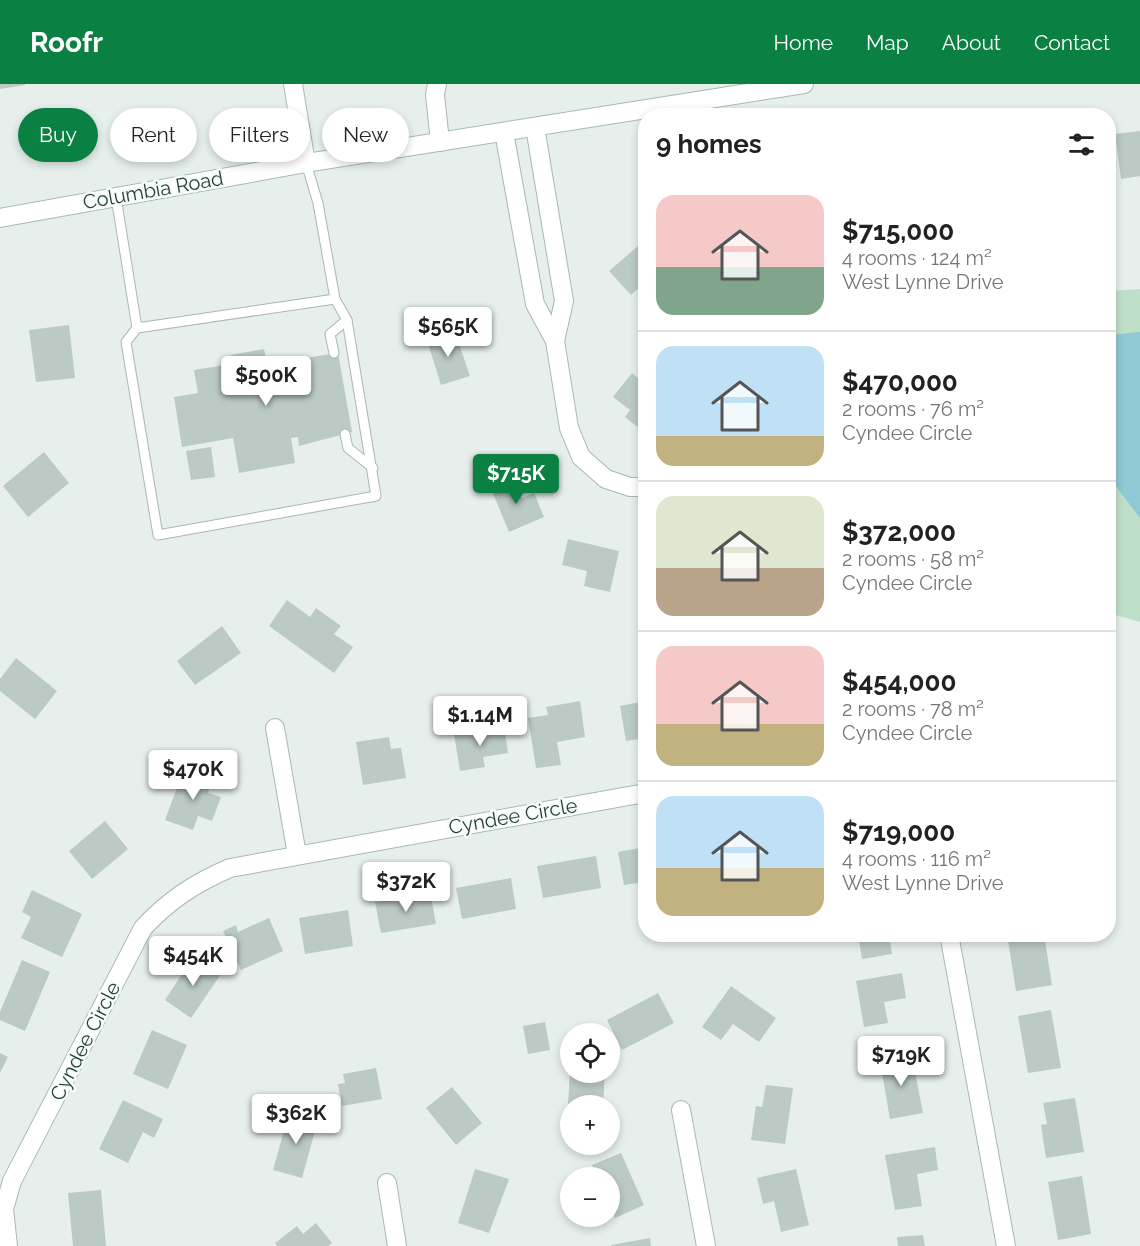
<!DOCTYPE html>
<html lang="en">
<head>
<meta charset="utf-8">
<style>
	:root { --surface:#fff; --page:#f2f2f2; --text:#222; --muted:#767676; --line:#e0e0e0; --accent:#0b8043 }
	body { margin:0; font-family:Raleway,sans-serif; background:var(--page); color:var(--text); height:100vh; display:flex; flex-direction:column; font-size:22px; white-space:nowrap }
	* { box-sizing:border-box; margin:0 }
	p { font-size:20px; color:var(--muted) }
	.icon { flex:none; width:33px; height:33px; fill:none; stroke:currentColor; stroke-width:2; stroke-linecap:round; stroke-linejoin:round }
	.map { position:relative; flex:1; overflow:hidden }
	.panel { position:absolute; left:638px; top:24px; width:478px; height:834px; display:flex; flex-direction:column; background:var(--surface); border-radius:24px; box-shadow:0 3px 9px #0003 }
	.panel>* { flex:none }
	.top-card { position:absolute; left:18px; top:24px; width:530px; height:54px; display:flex; gap:12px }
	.fabs { position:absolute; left:560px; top:939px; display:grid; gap:12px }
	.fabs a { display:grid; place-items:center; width:60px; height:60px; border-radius:50%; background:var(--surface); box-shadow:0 3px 9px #0003; font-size:30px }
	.price { position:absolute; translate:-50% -51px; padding:0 14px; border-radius:6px; background:#fff; color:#222; font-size:20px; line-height:39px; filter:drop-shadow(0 2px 3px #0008) }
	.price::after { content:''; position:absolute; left:50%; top:36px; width:18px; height:14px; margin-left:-9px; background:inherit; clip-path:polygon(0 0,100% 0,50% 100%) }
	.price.selected { background:var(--accent); color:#fff }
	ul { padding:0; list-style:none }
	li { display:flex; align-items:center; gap:18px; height:150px; padding:0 18px }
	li+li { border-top:2px solid var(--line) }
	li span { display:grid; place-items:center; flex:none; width:168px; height:120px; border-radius:18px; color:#555 }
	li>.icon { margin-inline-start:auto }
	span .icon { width:72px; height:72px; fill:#fffc; stroke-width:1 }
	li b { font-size:26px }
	h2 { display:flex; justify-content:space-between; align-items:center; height:72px; padding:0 18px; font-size:26px }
	.pill { padding:0 21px; border-radius:27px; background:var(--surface); box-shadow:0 3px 9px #0003; font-size:21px; line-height:54px }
	.pill.selected { background:var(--accent); color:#fff }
	header { display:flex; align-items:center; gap:36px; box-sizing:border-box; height:84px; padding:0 30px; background:var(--accent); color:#fff }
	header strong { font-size:28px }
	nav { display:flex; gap:33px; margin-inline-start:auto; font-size:21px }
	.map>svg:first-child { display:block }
</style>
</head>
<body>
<header>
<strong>Roofr</strong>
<nav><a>Home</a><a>Map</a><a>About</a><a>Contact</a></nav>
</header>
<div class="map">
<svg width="1140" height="1162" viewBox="0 0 1140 1162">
	<rect width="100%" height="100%" fill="#e6efeb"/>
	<path fill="#bfe0c8" d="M1140,205V538L1109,529L1108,207Z"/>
	<path fill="#8ec9d4" d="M1140,248V434L1109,393V251Z"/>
	<g fill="#bbcac4">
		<path d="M0,0H25V1L0,5Z"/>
		<path d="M1140,47V92L1121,95L1115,50Z"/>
		<path d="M645,156V198L631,211L609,187Z"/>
		<path d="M69,241L75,294L36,298L29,246Z"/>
		<path d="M455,248L470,292L441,301L427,256Z"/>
		<path d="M264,265L266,275L279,272L280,278L338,269L352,348L299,362L298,353L291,354L295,379L239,389L233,354L182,363L174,313L198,309L194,286L233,280L231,271Z"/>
		<path d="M632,289L645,300V349L625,333L630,326L613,313Z"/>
		<path d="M211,363L215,393L191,396L186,367Z"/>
		<path d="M44,368L69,399L28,433L3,402Z"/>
		<path d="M513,393L522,414L534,409L544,433L509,448L490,402Z"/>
		<path d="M568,455L619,467L610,508L584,502L587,487L562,481Z"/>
		<path d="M287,516L310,533L316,524L341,542L334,550L353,563L334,589L269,542Z"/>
		<path d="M222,542L241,569L195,601L177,577Z"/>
		<path d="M16,574L57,607L35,635L0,607V595Z"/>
		<path d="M580,617L585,653L557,658L561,681L536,684L528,634L548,631L546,623Z"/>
		<path d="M645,617V654L626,657L620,622Z"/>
		<path d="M504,642L508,669L483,673L485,683L460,687L454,650Z"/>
		<path d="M389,653L391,665L401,664L406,694L363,701L356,658Z"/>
		<path d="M184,685L213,695L208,709L221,713L212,737L198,732L193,746L165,736Z"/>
		<path d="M105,737L128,765L92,795L69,767Z"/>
		<path d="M645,763V798L624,801L618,768Z"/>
		<path d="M596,772L601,804L543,814L537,782Z"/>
		<path d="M511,794L516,825L462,835L456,804Z"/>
		<path d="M32,806L82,830L62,873L21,854L31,833L22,828Z"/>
		<path d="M430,808L436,840L381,849L375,818Z"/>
		<path d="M348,826L353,862L305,870L299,834Z"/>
		<path d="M269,834L283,867L241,886L223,847L236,841L238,848Z"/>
		<path d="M858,850H889L892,870L862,875Z"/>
		<path d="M1007,850H1044L1052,901L1016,907Z"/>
		<path d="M194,872L221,890L191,934L165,916Z"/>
		<path d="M22,876L50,888L25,947L0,936V928Z"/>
		<path d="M902,889L906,914L884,918L888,939L864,943L856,897Z"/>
		<path d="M731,902L776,934L759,958L733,940L721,956L702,943Z"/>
		<path d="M658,909L674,939L622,966L607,936Z"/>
		<path d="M1051,926L1061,984L1028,989L1018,932Z"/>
		<path d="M545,938L550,966L528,970L523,942Z"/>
		<path d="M152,946L187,961L168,1005L133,990Z"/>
		<path d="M0,969L8,973L0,989Z"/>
		<path d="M912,972L923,1029L890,1035L880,977Z"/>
		<path d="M376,984L382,1015L342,1022L338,1000L345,999L343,990Z"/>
		<path d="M570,988H605L603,1022H570V1036H567Z"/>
		<path d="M766,1001L793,1004L785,1060L751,1056L756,1022L762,1023Z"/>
		<path d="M452,1003L482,1039L456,1061L426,1024Z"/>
		<path d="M1075,1014L1084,1068L1046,1074L1041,1041L1047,1040L1043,1019Z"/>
		<path d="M123,1016L163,1035L154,1054L143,1048L128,1079L99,1065Z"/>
		<path d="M289,1028L318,1036L302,1094L273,1086Z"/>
		<path d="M935,1063L938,1086L917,1090L922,1122L895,1126L885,1071Z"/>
		<path d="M621,1069L644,1121L615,1134L609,1119V1094H598L592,1081Z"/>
		<path d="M475,1085L509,1095L489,1149L458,1139Z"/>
		<path d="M796,1085L809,1141L781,1148L774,1117L763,1120L757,1094Z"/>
		<path d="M1082,1092L1091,1150L1058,1156L1048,1098Z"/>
		<path d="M101,1106L106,1162H73L68,1109Z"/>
		<path d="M316,1139L332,1159L328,1162H277L275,1159L297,1142L303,1150Z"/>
		<path d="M923,1151L925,1162H898L897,1153Z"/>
		<path d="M650,1154L651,1162H611V1161Z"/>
	</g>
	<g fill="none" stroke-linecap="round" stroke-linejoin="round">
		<defs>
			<g id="service">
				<path d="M116,113L137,244L335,215L318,119L306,79"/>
				<path d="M137,244L126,258L158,451L376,412L347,236L335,215"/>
				<path d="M334,269L330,250L347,236"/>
				<path d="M345,350L348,364L373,384"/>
			</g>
			<g id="minor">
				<path d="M293,0L306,79"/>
				<path d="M437,0L435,11L440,58"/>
				<path d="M535,43L564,217L555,257"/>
				<path d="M504,48L535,220L555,257L569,344L581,373L606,395L630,403H645"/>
				<path d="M275,644L297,771"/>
				<path d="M949,850L1006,1162"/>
				<path d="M681,1026L706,1162"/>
				<path d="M387,1099L397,1162"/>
				<path d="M8,1162L4,1125L12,1097L143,844C169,816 195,799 230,784L645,709"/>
			</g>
			<path id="secondary" d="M0,134L306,79L804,0"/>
		</defs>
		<use href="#service" stroke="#a8b8b2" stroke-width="11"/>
		<use href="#minor" stroke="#a8b8b2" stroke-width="20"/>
		<use href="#secondary" stroke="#a4bbb3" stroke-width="20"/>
		<use href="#service" stroke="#fff" stroke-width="9"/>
		<use href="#minor" stroke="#fff" stroke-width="18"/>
		<use href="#secondary" stroke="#fff" stroke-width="18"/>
	</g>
	<g text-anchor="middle" stroke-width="5" stroke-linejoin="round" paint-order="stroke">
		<g font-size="20" fill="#24423a" stroke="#f7fbf9">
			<text transform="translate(153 106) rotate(-10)" y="7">Columbia Road</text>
			<text transform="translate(513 732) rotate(-10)" y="7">Cyndee Circle</text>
			<text transform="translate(85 957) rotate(-63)" y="7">Cyndee Circle</text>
		</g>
	</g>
</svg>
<div class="fabs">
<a><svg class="icon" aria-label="locate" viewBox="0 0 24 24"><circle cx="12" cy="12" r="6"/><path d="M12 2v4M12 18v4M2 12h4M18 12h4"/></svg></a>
<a>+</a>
<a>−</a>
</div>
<b class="price" style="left:448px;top:274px">$565K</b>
<b class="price" style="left:266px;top:323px">$500K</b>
<b class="price selected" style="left:516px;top:421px">$715K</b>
<b class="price" style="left:480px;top:663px">$1.14M</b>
<b class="price" style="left:193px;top:717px">$470K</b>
<b class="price" style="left:406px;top:829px">$372K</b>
<b class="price" style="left:193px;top:903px">$454K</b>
<b class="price" style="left:901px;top:1003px">$719K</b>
<b class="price" style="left:296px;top:1061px">$362K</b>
<div class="top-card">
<a class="pill selected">Buy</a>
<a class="pill">Rent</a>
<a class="pill">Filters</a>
<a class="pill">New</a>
</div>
<section class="panel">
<h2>9 homes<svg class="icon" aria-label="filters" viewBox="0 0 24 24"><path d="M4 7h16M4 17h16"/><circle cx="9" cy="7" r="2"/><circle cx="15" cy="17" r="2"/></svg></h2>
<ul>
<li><span style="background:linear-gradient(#f6c9c9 60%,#7fa58c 0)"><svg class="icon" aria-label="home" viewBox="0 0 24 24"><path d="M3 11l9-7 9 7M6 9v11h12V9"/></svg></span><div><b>$715,000</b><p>4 rooms · 124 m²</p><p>West Lynne Drive</p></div></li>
<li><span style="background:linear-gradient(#bfe0f5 75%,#c2b280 0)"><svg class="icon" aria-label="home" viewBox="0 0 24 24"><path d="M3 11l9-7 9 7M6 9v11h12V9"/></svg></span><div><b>$470,000</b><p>2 rooms · 76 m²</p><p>Cyndee Circle</p></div></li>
<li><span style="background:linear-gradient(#dfe7d0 60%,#b9a48a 0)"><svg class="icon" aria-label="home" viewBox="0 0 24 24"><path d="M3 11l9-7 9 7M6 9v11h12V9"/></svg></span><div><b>$372,000</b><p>2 rooms · 58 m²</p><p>Cyndee Circle</p></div></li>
<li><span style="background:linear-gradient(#f6c9c9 65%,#c2b280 0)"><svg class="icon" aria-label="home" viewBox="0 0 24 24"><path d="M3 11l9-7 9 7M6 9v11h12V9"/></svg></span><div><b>$454,000</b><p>2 rooms · 78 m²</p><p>Cyndee Circle</p></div></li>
<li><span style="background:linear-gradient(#bfe0f5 60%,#c2b280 0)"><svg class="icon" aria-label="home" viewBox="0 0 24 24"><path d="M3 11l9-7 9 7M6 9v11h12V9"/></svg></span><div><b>$719,000</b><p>4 rooms · 116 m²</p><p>West Lynne Drive</p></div></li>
</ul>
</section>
</div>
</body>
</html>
